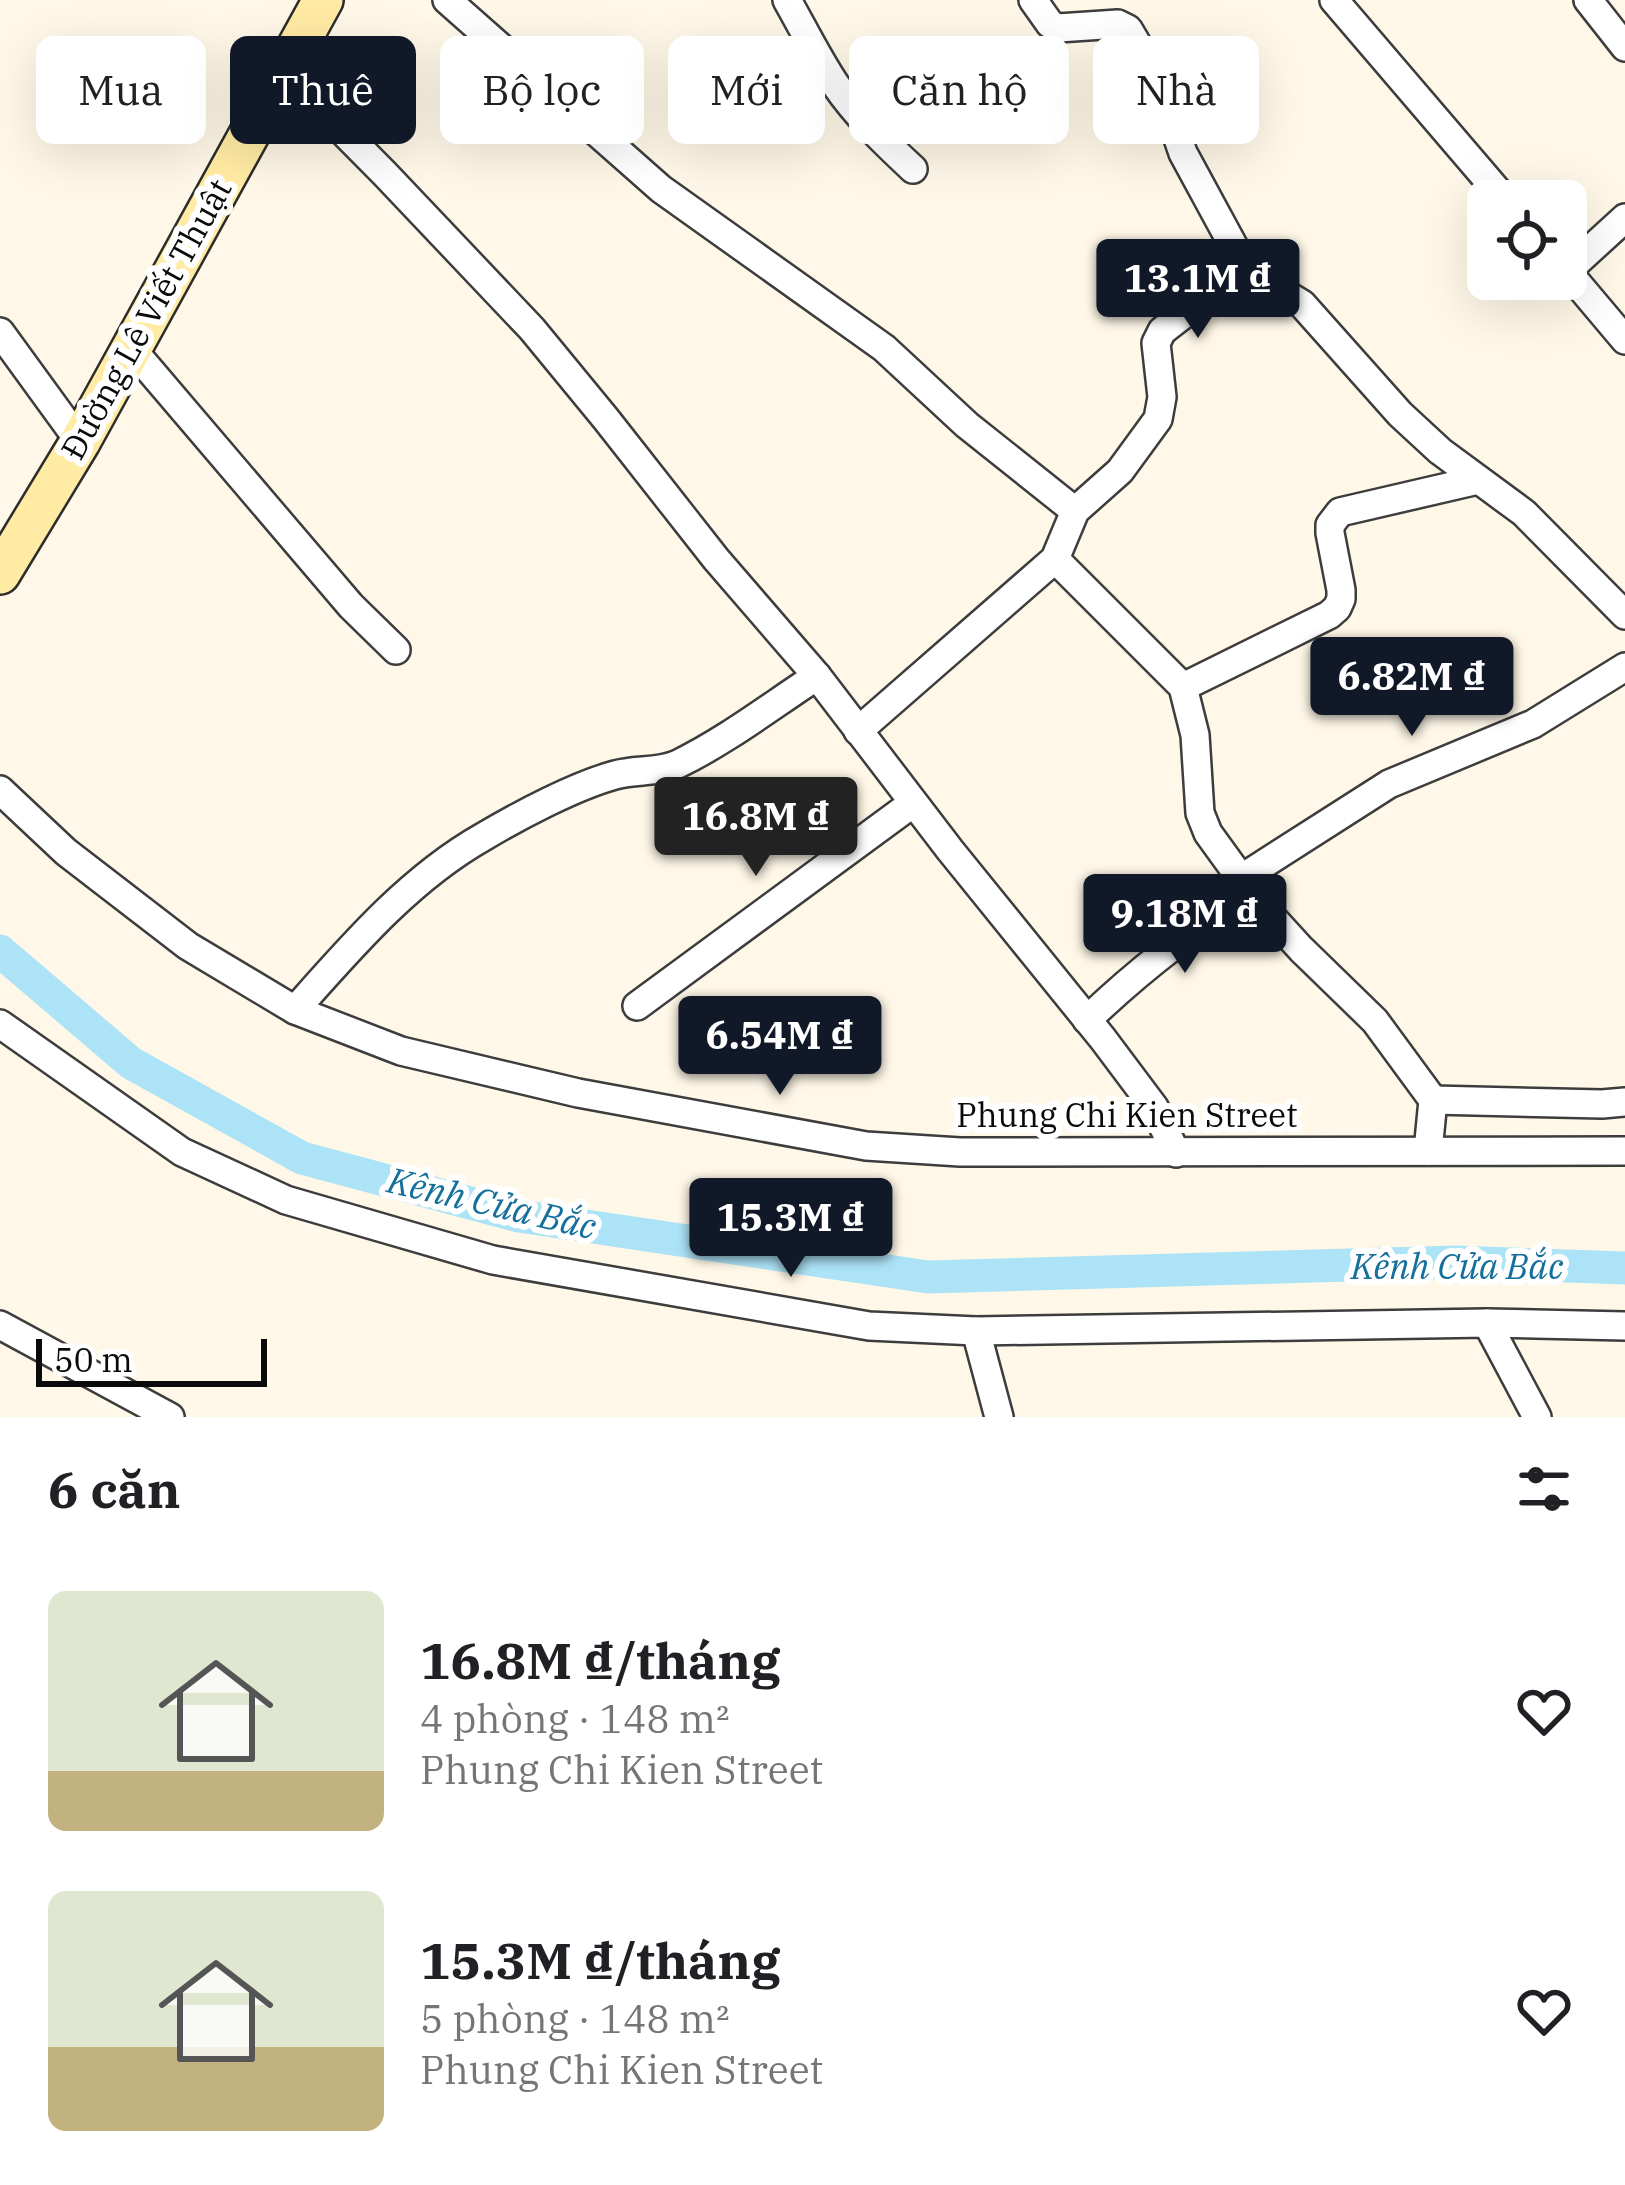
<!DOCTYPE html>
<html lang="vi">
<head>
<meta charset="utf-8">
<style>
	:root { --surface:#fff; --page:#f2f2f2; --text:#202124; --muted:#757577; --accent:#111827 }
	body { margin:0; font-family:"IBM Plex Serif",serif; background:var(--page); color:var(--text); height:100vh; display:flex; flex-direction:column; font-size:45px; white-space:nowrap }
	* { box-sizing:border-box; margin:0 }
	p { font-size:39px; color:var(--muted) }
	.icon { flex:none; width:66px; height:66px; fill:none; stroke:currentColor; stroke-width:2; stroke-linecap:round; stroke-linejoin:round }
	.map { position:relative; height:1417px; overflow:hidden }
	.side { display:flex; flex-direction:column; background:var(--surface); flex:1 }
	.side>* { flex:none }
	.top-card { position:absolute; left:36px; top:36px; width:1554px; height:108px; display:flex; gap:24px }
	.tools { position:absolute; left:1467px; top:180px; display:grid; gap:24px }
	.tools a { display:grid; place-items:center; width:120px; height:120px; border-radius:18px; background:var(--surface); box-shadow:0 12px 48px #0002; font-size:60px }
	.scale { position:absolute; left:36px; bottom:30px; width:231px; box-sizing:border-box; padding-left:12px; border:6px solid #0a0a0a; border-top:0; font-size:33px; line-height:42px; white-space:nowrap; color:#0a0a0a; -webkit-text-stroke:9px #fff; paint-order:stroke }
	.price { position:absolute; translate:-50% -102px; padding:0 27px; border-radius:12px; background:var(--accent); color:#fff; font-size:39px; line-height:78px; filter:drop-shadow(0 3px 6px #0008) }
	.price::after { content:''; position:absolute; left:50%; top:72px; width:36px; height:27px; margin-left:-18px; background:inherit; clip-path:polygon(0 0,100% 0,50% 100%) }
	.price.on { background:#222; color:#fff }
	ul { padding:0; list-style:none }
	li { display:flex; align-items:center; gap:36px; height:300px; padding:0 48px }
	li span { display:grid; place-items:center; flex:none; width:336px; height:240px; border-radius:18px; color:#555 }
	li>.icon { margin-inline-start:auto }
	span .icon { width:144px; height:144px; fill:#fffc; stroke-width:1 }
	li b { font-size:51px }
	h2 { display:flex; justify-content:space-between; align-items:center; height:144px; padding:0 48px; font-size:51px }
	.tag { padding:0 42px; border-radius:18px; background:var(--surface); box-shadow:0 12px 48px #0002; font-size:42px; line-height:108px }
	.tag.on { background:var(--accent); color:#fff }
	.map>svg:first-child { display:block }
</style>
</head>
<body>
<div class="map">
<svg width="1625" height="1417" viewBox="0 0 1625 1417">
	<rect width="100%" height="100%" fill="#fff8e8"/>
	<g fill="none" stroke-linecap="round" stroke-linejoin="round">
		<path stroke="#ade3f6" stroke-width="33" d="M0,951L131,1063L302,1158L519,1216L928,1277L1457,1262L1625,1268"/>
		<defs>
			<g id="street">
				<path d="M447,0L661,189L884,348L967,425L1075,511"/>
				<path d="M787,0C803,28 817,57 835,84C857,116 884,142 913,169"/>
				<path d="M1033,0L1050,24L1058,28L1118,24L1128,29L1157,78L1183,153L1247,271"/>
				<path d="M1334,0L1506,201"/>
				<path d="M1588,0L1625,47"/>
				<path d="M282,70L385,174L532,329L606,419L716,559L817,676L950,850L1103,1039L1154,1107L1176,1153"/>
				<path d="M1566,270L1625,340"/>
				<path d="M1567,271L1625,218"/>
				<path d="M0,332L80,442"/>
				<path d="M131,348L351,606L396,650"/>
				<path d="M1055,559L1183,687L1195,735L1200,813L1208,833L1258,902L1301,949L1375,1021L1433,1100L1428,1151"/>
				<path d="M1183,687L1329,615L1337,608L1341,599V590L1330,533V525L1340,512L1478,480"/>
				<path d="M858,731L1055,559L1075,511L1120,471L1158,419L1162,397L1156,343L1162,331L1220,286L1247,271L1302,304L1400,414L1440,451L1524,513L1625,615"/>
				<path d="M0,790L66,852L188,946L295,1010L401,1051L578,1093L866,1146L960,1152L1625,1151"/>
				<path d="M1242,878L1389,784L1533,724L1625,667"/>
				<path d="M637,1006L913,803"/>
				<path d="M295,1010C351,947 409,879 483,837C520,815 575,786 615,775C636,769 658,773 678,764C727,740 771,706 817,676"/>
				<path d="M1087,1020C1137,972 1192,929 1251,892"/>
				<path d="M0,1024L182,1152L286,1200L493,1260L869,1326L976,1331L1487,1323L1625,1326"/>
				<path d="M1433,1100L1602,1104L1625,1102"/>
				<path d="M1487,1323L1537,1417"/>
				<path d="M0,1325L170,1417"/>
				<path d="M976,1331L999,1417"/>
			</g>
			<path id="secondary" d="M0,574L80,442L323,0"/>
		</defs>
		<use href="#street" stroke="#3d3d3d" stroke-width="32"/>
		<use href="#secondary" stroke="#2c2c2c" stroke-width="44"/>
		<use href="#street" stroke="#fff" stroke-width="27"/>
		<use href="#secondary" stroke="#ffeba3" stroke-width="39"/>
	</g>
	<g text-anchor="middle" stroke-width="12" stroke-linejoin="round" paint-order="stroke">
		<g font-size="33" fill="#0a0a0a" stroke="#fff">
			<text transform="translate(146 319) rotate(-61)" y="12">Đường Lê Viết Thuật</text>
			<text x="1127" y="1127">Phung Chi Kien Street</text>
		</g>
		<g font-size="36" font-style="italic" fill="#146f9c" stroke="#fff">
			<text transform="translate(492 1203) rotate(13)" y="13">Kênh Cửa Bắc</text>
			<text x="1457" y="1279">Kênh Cửa Bắc</text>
		</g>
	</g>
</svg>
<div class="tools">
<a><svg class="icon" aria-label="locate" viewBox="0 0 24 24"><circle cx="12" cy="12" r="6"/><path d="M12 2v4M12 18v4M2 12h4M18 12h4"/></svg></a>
</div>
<div class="scale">50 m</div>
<b class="price" style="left:1198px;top:341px">13.1M ₫</b>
<b class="price" style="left:1412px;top:739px">6.82M ₫</b>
<b class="price on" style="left:756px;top:879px">16.8M ₫</b>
<b class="price" style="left:1185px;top:976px">9.18M ₫</b>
<b class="price" style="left:780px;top:1098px">6.54M ₫</b>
<b class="price" style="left:791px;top:1280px">15.3M ₫</b>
<div class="top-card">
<a class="tag">Mua</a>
<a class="tag on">Thuê</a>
<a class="tag">Bộ lọc</a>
<a class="tag">Mới</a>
<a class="tag">Căn hộ</a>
<a class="tag">Nhà</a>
</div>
</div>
<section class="side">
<h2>6 căn<svg class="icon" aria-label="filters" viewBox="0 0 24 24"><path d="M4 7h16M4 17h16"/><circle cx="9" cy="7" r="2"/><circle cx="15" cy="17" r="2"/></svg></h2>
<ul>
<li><span style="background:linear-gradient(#dfe7d0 75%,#c2b280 0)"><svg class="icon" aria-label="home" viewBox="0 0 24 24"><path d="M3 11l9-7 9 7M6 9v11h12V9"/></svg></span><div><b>16.8M ₫/tháng</b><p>4 phòng · 148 m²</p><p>Phung Chi Kien Street</p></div><svg class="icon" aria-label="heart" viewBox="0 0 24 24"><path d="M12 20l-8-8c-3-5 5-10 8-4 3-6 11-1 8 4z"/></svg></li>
<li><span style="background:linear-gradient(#dfe7d0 65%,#c2b280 0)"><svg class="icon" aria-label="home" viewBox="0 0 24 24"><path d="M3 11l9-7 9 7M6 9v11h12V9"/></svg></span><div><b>15.3M ₫/tháng</b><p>5 phòng · 148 m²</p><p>Phung Chi Kien Street</p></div><svg class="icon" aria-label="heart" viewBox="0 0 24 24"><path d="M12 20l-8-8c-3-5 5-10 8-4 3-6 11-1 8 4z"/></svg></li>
</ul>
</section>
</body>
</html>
